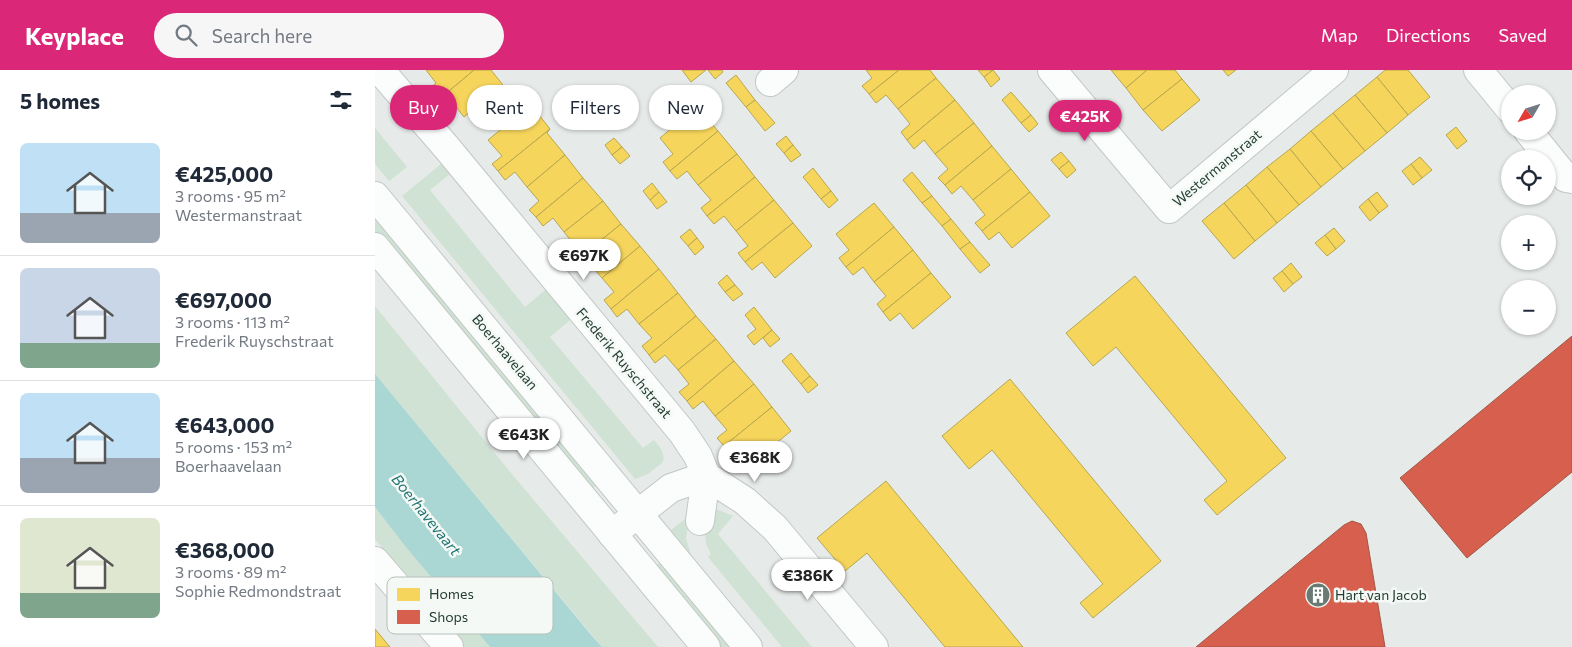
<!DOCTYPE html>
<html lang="en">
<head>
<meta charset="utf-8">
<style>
	:root { --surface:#fff; --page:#f6f6f7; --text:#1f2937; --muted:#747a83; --line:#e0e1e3; --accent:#db2777 }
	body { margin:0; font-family:Commissioner,sans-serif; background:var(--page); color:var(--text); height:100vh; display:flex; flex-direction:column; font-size:19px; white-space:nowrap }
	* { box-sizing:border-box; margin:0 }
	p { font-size:16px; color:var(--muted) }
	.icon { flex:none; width:28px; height:28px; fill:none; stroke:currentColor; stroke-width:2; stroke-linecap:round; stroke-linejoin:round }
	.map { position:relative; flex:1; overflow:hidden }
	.side { display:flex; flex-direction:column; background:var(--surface); width:375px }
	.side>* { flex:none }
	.hud { position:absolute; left:15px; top:15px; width:475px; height:45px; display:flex; gap:10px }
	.needle { width:32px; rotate:231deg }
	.tools { position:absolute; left:1126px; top:15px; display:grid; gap:10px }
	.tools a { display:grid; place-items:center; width:55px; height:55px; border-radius:50%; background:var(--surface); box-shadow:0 1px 4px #0004; font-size:25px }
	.price { position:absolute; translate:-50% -42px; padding:0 11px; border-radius:18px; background:#fff; color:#222; font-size:16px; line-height:32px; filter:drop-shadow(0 1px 2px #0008) }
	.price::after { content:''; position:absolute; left:50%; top:30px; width:15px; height:11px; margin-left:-8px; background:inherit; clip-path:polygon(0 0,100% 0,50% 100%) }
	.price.on { background:var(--accent); color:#fff }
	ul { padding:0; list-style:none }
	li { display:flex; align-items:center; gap:15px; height:125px; padding:0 20px }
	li+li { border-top:1px solid var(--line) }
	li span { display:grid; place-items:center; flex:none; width:140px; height:100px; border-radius:8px; color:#555 }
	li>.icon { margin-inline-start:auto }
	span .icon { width:60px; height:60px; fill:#fffc; stroke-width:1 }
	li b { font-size:21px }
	h2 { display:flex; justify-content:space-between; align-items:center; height:60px; padding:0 20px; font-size:21px }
	.pill { padding:0 18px; border-radius:22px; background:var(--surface); box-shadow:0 1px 4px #0004; font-size:18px; line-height:45px }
	.pill.on { background:var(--accent); color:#fff }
	header { display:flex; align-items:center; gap:30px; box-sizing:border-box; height:70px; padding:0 25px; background:var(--accent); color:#fff }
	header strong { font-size:24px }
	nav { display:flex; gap:28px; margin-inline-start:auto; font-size:18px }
	.search { width:350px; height:45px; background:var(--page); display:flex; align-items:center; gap:12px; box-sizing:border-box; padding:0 18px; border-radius:28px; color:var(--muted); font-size:19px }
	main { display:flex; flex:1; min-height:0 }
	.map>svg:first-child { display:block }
</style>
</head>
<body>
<header>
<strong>Keyplace</strong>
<div class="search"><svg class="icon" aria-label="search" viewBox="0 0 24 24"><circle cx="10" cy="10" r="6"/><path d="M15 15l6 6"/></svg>Search here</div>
<nav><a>Map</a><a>Directions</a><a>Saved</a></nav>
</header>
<main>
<section class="side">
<h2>5 homes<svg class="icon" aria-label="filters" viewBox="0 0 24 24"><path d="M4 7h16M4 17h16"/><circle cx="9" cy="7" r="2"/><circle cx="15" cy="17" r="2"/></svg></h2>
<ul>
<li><span style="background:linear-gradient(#bfe0f5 70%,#9aa5b1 0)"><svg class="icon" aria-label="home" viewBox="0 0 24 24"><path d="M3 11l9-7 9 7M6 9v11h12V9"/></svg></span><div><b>€425,000</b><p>3 rooms · 95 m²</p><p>Westermanstraat</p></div></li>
<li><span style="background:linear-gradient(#c9d6e8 75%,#7fa58c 0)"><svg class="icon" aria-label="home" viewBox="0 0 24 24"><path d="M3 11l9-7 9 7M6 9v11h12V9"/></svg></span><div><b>€697,000</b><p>3 rooms · 113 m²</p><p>Frederik Ruyschstraat</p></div></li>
<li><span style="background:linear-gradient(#bfe0f5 65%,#9aa5b1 0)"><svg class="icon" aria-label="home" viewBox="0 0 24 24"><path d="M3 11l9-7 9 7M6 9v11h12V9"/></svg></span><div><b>€643,000</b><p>5 rooms · 153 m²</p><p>Boerhaavelaan</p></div></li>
<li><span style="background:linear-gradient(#dfe7d0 75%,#7fa58c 0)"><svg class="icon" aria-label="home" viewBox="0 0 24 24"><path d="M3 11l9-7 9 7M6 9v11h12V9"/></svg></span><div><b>€368,000</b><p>3 rooms · 89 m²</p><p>Sophie Redmondstraat</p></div></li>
</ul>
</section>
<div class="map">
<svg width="1197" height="577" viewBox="0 0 1197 577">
	<rect width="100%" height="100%" fill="#e6eae8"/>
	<g fill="#d0e2d3">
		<path d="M0,58L32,97L14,111L0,94Z"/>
		<path d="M66,94L75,104L55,120L150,237L175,216L197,244L195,250L175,267L268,378L279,370C285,377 290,382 288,392L273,404L260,409L27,126Z"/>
		<path d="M0,138L222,415L216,419L211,418L0,163Z"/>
		<path d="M0,236L136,403L283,577H227L0,304Z"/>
		<path d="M0,437L30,476L115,577H89L0,469Z"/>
		<path d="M339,438L358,446L343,464L437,577H407L333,487L336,484C326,468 330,454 339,438Z"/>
		<path d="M315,445L311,468L318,492L388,577H385L291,464Z"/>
		<path d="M287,491L362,577H342L279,497Z"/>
	</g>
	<path fill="#aad6d4" d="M0,304L217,566L227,577H115L30,476L0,437Z"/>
	<g fill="#f6d55c" stroke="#b7a74f">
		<path d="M51,0H99L55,37L46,26L61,13Z"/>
		<path d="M99,0H116L128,15L89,47L78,33L62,46L55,37Z"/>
		<path d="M307,0H331L316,12Z"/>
		<path d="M333,0H347L348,2L340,9Z"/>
		<path d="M491,0H524L494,24L487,16L497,8Z"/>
		<path d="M524,0H555L561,8L523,39L511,25L501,33L494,24Z"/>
		<path d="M603,0H618L609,7Z"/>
		<path d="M618,0L625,9L616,17L609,7Z"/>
		<path d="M736,0H772L751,18Z"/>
		<path d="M772,0H800L807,9L768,40L751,18Z"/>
		<path d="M848,0H861L853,6Z"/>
		<path d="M1010,0H1033L1055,27L1033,45L1002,7Z"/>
		<path d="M361,5L380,30L371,37L351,13Z"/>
		<path d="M1002,7L1033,45L1012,63L980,25Z"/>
		<path d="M561,8L580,30L532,70L526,62L535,54L523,39Z"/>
		<path d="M807,9L825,30L787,61L768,40Z"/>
		<path d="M202,22L210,31L200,39L193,30Z"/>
		<path d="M636,22L656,45L646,53L627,30Z"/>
		<path d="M980,25L1012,63L990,81L958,43Z"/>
		<path d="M380,30L400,53L390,61L371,37Z"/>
		<path d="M580,30L599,53L560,84L549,70L539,79L532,70Z"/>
		<path d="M210,31L217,40L208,48L200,39Z"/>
		<path d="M157,36L175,59L123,101L117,94L127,86L113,70L151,39L152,40Z"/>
		<path d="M322,37L343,61L295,101L288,92L298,84L285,68Z"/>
		<path d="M958,43L990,81L968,99L936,61Z"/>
		<path d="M656,45L663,54L654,62L646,53Z"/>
		<path d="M599,53L617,76L570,115L563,108L573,99L560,84Z"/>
		<path d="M1081,57L1092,71L1082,79L1071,65Z"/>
		<path d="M175,59L172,63L190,85L152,117L140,102L130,110L123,101Z"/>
		<path d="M343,61L362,84L323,115L312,101L302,109L295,101Z"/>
		<path d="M936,61L968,99L946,117L915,79Z"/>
		<path d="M411,66L418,75L409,83L401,74Z"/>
		<path d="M239,68L247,77L237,85L230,75Z"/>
		<path d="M418,75L426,85L416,92L409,83Z"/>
		<path d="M617,76L636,99L598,130L586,116L577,124L570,115Z"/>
		<path d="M247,77L255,86L245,94L237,85Z"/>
		<path d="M915,79L946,117L924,135L892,97Z"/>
		<path d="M686,82L694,91L684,99L676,90Z"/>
		<path d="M362,84L380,107L332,146L326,138L336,130L323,115Z"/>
		<path d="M190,85L208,108L161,147L154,140L164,131L152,117Z"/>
		<path d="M1045,87L1057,100L1047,108L1036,94Z"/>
		<path d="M694,91L701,100L692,108L684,99Z"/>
		<path d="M1036,94L1047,108L1038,115L1027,101Z"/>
		<path d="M892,97L924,135L902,153L871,115Z"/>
		<path d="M438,98L456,121L446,129L428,107Z"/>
		<path d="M636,99L655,122L607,161L600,153L610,145L598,130Z"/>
		<path d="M537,102L557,126L547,133L528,110Z"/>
		<path d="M380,107L399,130L361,161L349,146L339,154L332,146Z"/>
		<path d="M208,108L228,131L189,162L178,148L168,156L161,147Z"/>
		<path d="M277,113L284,122L275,130L268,121Z"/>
		<path d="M871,115L902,153L880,171L849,133Z"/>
		<path d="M456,121L463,130L454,138L446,129Z"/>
		<path d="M284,122L292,132L282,139L275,130Z"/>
		<path d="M655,122L675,146L637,178L624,162L614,170L607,161Z"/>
		<path d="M1002,122L1013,136L1004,143L993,129Z"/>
		<path d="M557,126L576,149L567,156L547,133Z"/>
		<path d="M993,129L1004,143L995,151L984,137Z"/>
		<path d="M399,130L418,153L370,192L363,183L373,176L361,161Z"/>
		<path d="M228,131L246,154L198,193L191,185L201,177L189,162Z"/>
		<path d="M499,133L519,157L471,197L464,188L474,180L461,164Z"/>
		<path d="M849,133L880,171L859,189L827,151Z"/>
		<path d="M576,149L595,172L585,179L567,156Z"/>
		<path d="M418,153L437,176L400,208L387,192L377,200L370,192Z"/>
		<path d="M246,154L265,176L227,208L214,193L205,201L198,193Z"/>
		<path d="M519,157L538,180L499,212L488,197L478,205L471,197Z"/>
		<path d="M959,158L970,171L961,179L950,165Z"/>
		<path d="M315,159L322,168L313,176L305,167Z"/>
		<path d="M950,165L961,179L952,186L940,173Z"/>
		<path d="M322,168L329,177L320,185L313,176Z"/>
		<path d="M595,172L615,195L605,203L585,179Z"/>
		<path d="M265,176L284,199L236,239L229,230L239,222L227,208Z"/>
		<path d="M538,180L556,203L508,242L502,234L511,226L499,212Z"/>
		<path d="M916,193L927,207L918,214L907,201Z"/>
		<path d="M284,199L303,223L264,254L252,239L242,247L236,239Z"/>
		<path d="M907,201L918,214L909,222L898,208Z"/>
		<path d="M556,203L576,227L538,259L525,243L515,251L508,242Z"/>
		<path d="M352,205L360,215L350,222L343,213Z"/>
		<path d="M760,206L911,388L842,445L829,430L852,411L741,277L718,296L691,263Z"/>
		<path d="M360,215L368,224L358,231L350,222Z"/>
		<path d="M303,223L321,246L274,285L267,276L277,268L264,254Z"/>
		<path d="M379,237L397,260L379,275L372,266L381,259L370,245Z"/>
		<path d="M321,246L341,269L303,300L290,285L280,293L274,285Z"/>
		<path d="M397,260L405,269L395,277L388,268Z"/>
		<path d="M341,269L359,291L312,331L304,322L314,314L303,300Z"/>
		<path d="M416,283L435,306L426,314L407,291Z"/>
		<path d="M359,291L379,314L340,346L328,331L318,339L312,331Z"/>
		<path d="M435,306L443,315L433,323L426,314Z"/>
		<path d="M635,309L786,491L718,548L705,533L728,514L617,380L594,399L567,366Z"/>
		<path d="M379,314L397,337L349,376L342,368L352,360L340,346Z"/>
		<path d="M397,337L416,361L378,392L365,376L355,385L349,376Z"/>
		<path d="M511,411L648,577H570L492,483L470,501L442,468Z"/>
		<path d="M0,559L15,577H0Z"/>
	</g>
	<g fill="#d6604d" stroke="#a15645">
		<path d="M1197,266V402L1092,488L1025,408Z"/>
		<path d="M977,451L986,454L991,463L1010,577H821L969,455Z"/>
	</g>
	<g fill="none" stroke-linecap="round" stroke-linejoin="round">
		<defs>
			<g id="street">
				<path d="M5,0L72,78L307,362L323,386L331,406L325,451"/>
				<path d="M677,0L794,139L959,0"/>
				<path d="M1103,0L1135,39"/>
				<path d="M395,12L409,0"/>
				<path d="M1153,61L1191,108L1197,109"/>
				<path d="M237,464L296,418L331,406L370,431L400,458L499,577"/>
				<path d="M0,491L74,577"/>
			</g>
			<g id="secondary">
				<path d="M0,126L373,577"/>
				<path d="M0,177L331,577"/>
			</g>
		</defs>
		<use href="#street" stroke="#c3c7c5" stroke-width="30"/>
		<use href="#secondary" stroke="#c2c8c5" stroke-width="30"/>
		<use href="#street" stroke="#fbfcfc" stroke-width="28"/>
		<use href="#secondary" stroke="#fbfcfc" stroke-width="28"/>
	</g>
	<defs>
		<symbol id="building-disc" viewBox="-11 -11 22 22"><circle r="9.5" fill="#687a72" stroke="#f4f9f6"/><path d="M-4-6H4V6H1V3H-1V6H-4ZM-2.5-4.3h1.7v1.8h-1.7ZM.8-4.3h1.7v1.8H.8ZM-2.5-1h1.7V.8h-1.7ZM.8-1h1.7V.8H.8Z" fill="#fff"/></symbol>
	</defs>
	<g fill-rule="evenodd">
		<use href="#building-disc" x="929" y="511" width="28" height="28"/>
	</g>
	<g text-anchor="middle" stroke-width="5" stroke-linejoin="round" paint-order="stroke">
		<g font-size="14" fill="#243d32" stroke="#f4f9f6">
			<text transform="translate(842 98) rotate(-40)" y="5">Westermanstraat</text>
			<text transform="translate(130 282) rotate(50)" y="5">Boerhaavelaan</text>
			<text transform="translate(249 293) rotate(50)" y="5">Frederik Ruyschstraat</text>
		</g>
		<g font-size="14" fill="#243d32" stroke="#f4f9f6" text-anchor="start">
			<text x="960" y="530">Hart van Jacob</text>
		</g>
		<g font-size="15" font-style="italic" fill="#227574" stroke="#f4f9f6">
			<text transform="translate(51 445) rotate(51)" y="5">Boerhavevaart</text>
		</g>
	</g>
	<rect x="12" y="507" width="166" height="57" rx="8" fill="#f4f9f6" stroke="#b6c1bb" stroke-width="1"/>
	<rect x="22" y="518" width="23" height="13" fill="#f6d55c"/>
	<rect x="22" y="540" width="23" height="14" fill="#d6604d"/>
	<g font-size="14" fill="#243d32">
		<text x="54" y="529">Homes</text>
		<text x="54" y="552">Shops</text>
	</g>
</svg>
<div class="tools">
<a><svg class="needle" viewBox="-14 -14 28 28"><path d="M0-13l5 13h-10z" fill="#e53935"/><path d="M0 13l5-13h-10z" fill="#747a83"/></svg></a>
<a><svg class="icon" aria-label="locate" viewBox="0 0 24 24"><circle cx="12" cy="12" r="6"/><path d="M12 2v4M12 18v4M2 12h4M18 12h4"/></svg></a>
<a>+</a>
<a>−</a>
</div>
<b class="price on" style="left:710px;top:72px">€425K</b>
<b class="price" style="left:209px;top:211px">€697K</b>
<b class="price" style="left:149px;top:390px">€643K</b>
<b class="price" style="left:380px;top:413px">€368K</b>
<b class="price" style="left:433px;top:531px">€386K</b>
<div class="hud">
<a class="pill on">Buy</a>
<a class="pill">Rent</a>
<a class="pill">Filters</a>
<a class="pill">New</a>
</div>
</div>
</main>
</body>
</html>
